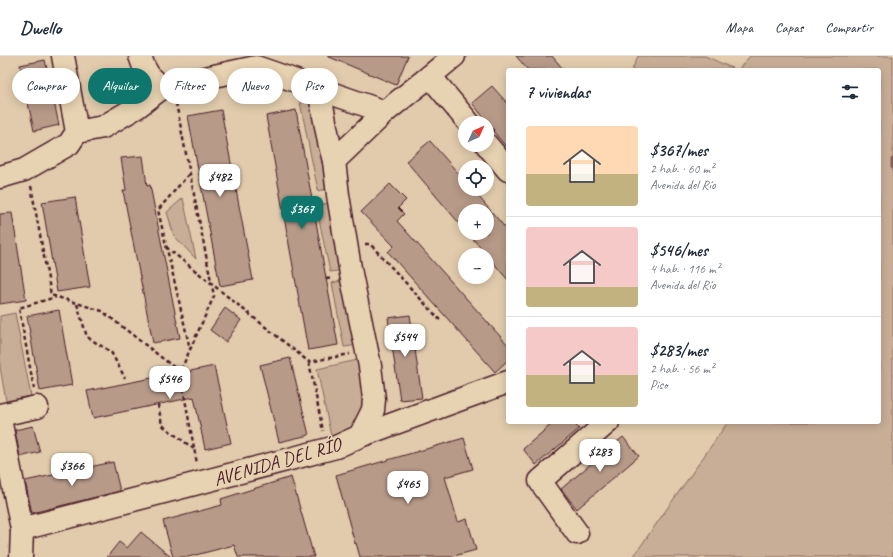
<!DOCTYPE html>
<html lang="es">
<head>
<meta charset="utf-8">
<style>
	:root { --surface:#fff; --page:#f2f2f3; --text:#1f2937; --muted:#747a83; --line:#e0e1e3; --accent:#0f766e }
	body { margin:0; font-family:Caveat,sans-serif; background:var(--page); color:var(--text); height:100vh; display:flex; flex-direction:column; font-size:15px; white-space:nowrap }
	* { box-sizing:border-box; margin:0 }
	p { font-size:13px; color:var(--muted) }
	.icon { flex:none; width:22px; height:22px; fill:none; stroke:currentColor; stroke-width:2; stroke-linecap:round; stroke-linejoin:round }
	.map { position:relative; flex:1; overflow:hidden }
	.panel { position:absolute; left:506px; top:12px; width:375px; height:356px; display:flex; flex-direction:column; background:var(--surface); border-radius:4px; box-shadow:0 2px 10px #0003 }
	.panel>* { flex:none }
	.top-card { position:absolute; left:12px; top:12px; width:380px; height:36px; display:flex; gap:8px }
	.needle { width:26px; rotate:45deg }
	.tools { position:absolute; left:458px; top:60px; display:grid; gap:8px }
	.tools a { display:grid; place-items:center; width:36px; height:36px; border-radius:50%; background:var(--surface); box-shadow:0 2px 10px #0003; font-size:20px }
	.price { position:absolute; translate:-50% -34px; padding:0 9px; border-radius:8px; background:#fff; color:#222; font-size:13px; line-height:26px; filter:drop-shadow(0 1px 2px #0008) }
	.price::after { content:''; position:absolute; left:50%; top:24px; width:12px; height:9px; margin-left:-6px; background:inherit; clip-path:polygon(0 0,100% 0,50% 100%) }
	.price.selected { background:var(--accent); color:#fff }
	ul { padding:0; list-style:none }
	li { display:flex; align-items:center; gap:12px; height:100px; padding:0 20px }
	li+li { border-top:1px solid var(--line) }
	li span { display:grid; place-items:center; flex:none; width:112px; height:80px; border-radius:4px; color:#555 }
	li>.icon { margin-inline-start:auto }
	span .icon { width:48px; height:48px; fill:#fffc; stroke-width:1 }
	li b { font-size:17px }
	h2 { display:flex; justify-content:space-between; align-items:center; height:48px; padding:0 20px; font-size:17px }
	.chip { padding:0 14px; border-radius:18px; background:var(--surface); box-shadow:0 2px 10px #0003; font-size:14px; line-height:36px }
	.chip.selected { background:var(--accent); color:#fff }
	header { display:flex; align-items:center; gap:24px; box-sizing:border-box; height:56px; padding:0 20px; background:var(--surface); border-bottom:1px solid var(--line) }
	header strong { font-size:19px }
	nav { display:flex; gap:22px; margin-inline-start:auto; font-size:14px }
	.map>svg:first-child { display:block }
</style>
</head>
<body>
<header>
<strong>Dwello</strong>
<nav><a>Mapa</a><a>Capas</a><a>Compartir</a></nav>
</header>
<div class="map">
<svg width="893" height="501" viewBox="0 0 893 501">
	<rect width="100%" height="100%" fill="#e1cbac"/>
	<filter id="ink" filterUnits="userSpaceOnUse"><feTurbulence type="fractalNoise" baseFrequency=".025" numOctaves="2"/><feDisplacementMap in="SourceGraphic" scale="8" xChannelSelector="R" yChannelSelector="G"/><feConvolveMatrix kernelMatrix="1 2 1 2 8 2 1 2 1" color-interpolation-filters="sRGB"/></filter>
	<g filter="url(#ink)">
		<g fill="#c8ae96" stroke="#896660">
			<path d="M638,0H705L736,14H632Z"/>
			<path d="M750,0H893V501H633L728,366H879V14H738Z"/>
			<path d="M297,31L310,36L330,132L318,135Z"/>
			<path d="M183,142L196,203L174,180L167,156Z"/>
			<path d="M331,147L345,214L330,216L316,149Z"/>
			<path d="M347,224L359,289L344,291L332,227Z"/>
			<path d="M15,257L31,340L6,345L0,311V260Z"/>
			<path d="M362,303L366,351L354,372L331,380L317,313Z"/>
		</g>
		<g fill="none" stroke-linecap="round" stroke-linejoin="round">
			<path stroke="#815d5a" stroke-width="5" d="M893,104V111"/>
		</g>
		<g fill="#b79a88" stroke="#4a1f2b">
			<path d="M327,0H408L396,29Z"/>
			<path d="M516,0H552L564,14H528Z"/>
			<path d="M45,4L59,69L34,75L20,9Z"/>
			<path d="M492,30L508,48V93L493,75L494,74L472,47Z"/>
			<path d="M221,54L253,224L220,230L188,60Z"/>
			<path d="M296,54L338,289L308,294L266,60Z"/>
			<path d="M430,85L465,125V133H472L508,175V224L468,177H487V155H465V174L406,105Z"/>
			<path d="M143,100L147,130L150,129L180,282L153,287L123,135L126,134L121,102Z"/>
			<path d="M390,128L406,144L398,152L404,158L397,165L508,289V304L495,316L388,196L394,190L361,156Z"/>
			<path d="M75,141L90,231L57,236L42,146Z"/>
			<path d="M12,157L26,244L0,248V158Z"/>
			<path d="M225,252L241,264L226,286L210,274Z"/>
			<path d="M59,254L72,329L40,335L27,260Z"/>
			<path d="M410,259L422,342L400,344L388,262Z"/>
			<path d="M290,302L309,379L279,386L260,309Z"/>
			<path d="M214,310L231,387L205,393L194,341L93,362L87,335L167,319V320Z"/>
			<path d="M554,366H573L579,373L536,409L523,393Z"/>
			<path d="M33,370L40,396L20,401L15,374Z"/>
			<path d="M623,381L639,400L577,453L561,433Z"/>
			<path d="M464,382L473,413L445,421L458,466L467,463L476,494L450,501H360L356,487L355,488L336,419Z"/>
			<path d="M113,406L120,435L32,457L25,425Z"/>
			<path d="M291,421L314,501H238L234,489L188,501H173L163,465L222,449L221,443Z"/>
			<path d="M141,476L171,501H107L119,486L127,492Z"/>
		</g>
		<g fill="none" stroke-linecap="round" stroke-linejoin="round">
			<defs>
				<g id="minor">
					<path d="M140,0L144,11L151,23L163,31"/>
					<path d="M430,20L469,67"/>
					<path d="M319,34L329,86L334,105L338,139L351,218L370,310L374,343L373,354L360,380"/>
					<path d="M77,76L103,71L137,51L163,31L256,11L385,56"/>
					<path d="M487,89L508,114"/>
					<path d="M334,105L385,56L430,20L454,0"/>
					<path d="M0,121L24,114L69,88L77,76L63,0"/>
					<path d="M0,359L37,351"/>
					<path d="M0,363L22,473L21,501"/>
					<path d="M22,473L336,391L360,380L508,326"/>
					<path d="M577,477L540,425L608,366"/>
				</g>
			</defs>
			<use href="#minor" stroke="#4a1f2b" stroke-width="25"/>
			<g stroke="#4a1f2b" stroke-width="2.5" stroke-dasharray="4 3" stroke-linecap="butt">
				<path d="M176,47L214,240L180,316"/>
				<path d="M189,118L158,154L190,293"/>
				<path d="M31,130L51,239L102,255L180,316L197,408"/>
				<path d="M365,188H370L440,264"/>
				<path d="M166,191L309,306L350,298"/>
				<path d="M326,223L333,222"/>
				<path d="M77,248L87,281L111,296L125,322"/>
				<path d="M309,306L323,375"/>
				<path d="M34,333L19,252L56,241"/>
				<path d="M158,349L162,369L194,393"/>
			</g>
			<use href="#minor" stroke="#e7d2b1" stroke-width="22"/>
		</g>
	</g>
	<g text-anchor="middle" stroke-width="3" stroke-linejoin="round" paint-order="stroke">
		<g font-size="19" fill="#4a1f2b" stroke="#e7d2b1">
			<text transform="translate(277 405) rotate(-16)" y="7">AVENIDA DEL RÍO</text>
		</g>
	</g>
</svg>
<div class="tools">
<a><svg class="needle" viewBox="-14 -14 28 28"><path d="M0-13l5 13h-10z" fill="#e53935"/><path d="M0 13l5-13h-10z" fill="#747a83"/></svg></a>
<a><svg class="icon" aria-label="locate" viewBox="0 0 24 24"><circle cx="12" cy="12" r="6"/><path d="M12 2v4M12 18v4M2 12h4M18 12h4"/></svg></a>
<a>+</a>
<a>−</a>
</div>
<b class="price" style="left:220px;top:142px">$482</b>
<b class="price selected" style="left:302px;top:174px">$367</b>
<b class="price" style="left:405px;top:302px">$544</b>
<b class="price" style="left:170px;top:344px">$546</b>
<b class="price" style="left:600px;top:417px">$283</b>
<b class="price" style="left:72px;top:431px">$366</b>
<b class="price" style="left:408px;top:449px">$465</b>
<div class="top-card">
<a class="chip">Comprar</a>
<a class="chip selected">Alquilar</a>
<a class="chip">Filtros</a>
<a class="chip">Nuevo</a>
<a class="chip">Piso</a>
</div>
<section class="panel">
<h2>7 viviendas<svg class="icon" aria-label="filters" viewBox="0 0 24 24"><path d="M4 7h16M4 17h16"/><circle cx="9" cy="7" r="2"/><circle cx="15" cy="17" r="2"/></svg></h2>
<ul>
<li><span style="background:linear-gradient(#ffd9b3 60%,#c2b280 0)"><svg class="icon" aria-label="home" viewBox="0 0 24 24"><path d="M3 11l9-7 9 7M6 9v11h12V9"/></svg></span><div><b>$367/mes</b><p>2 hab. · 60 m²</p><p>Avenida del Río</p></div></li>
<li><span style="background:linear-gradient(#f6c9c9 75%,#c2b280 0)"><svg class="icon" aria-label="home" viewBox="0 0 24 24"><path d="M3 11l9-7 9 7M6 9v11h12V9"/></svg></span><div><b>$546/mes</b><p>4 hab. · 116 m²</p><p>Avenida del Río</p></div></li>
<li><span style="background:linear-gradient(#f6c9c9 60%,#c2b280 0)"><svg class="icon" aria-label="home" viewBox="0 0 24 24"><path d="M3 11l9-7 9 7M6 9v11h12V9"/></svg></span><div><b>$283/mes</b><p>2 hab. · 56 m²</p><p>Piso</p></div></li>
</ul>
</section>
</div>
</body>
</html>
